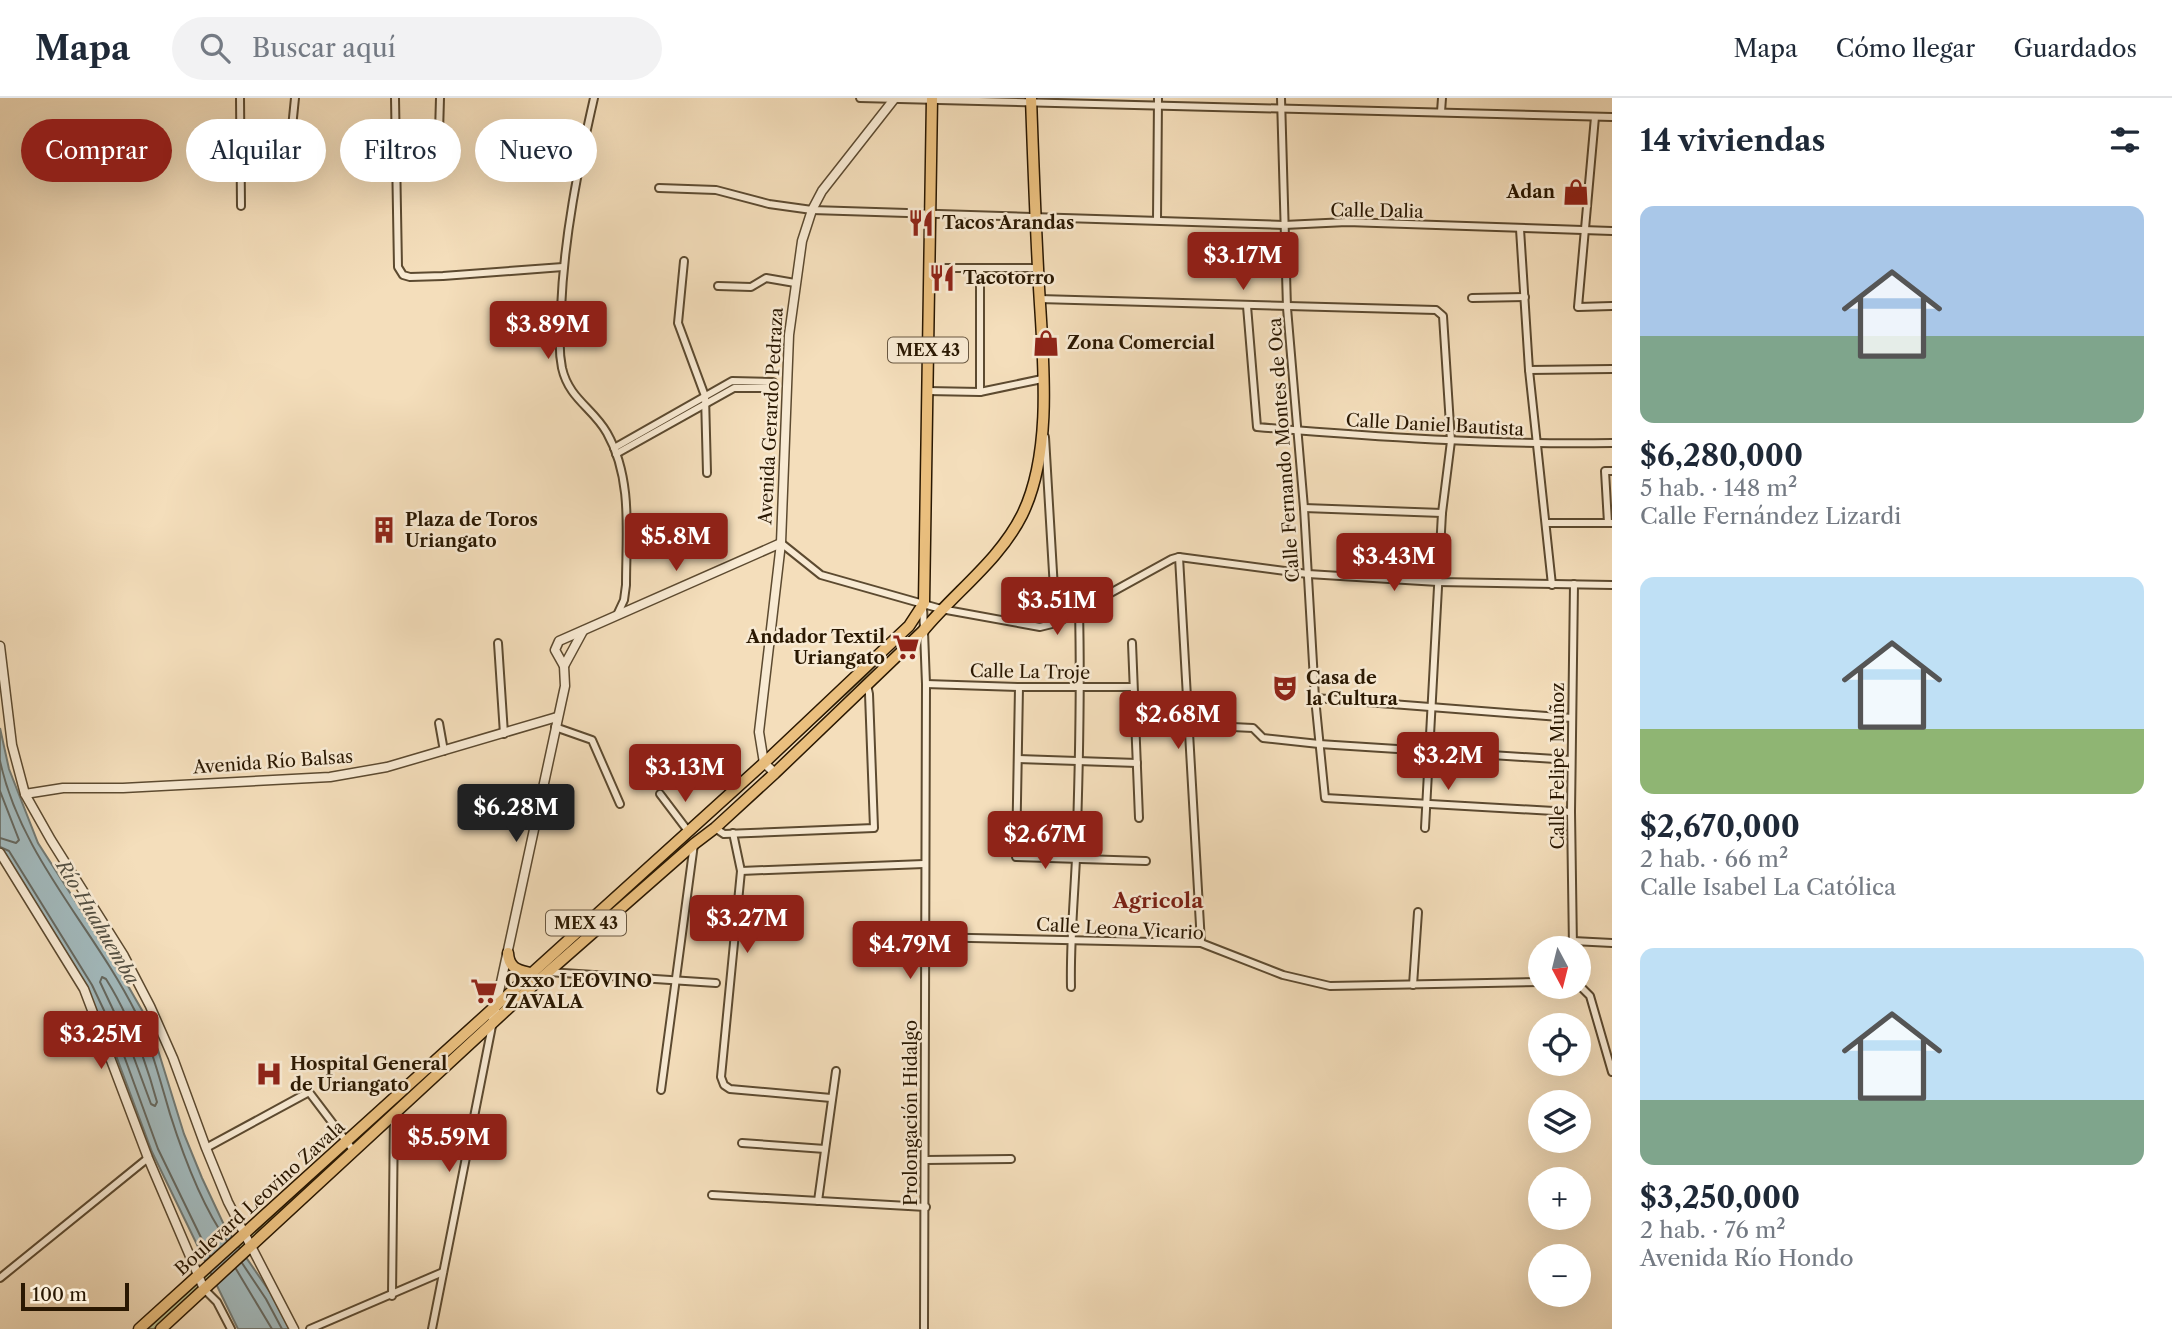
<!DOCTYPE html>
<html lang="es">
<head>
<meta charset="utf-8">
<style>
	:root { --surface:#fff; --page:#f2f2f3; --text:#1f2937; --muted:#747a83; --line:#e0e1e3; --accent:#8f2418 }
	body { margin:0; font-family:"Libre Caslon Text",serif; background:var(--page); color:var(--text); height:100vh; display:flex; flex-direction:column; font-size:26px; white-space:nowrap }
	* { box-sizing:border-box; margin:0 }
	p { font-size:23px; color:var(--muted) }
	.icon { flex:none; width:38px; height:38px; fill:none; stroke:currentColor; stroke-width:2; stroke-linecap:round; stroke-linejoin:round }
	.map { position:relative; flex:1; overflow:hidden }
	.side { display:flex; flex-direction:column; background:var(--surface); width:560px }
	.side>* { flex:none }
	.guide { position:absolute; left:21px; top:21px; width:665px; height:63px; display:flex; gap:14px }
	.needle { width:46px; rotate:173deg }
	.fabs { position:absolute; left:1528px; top:838px; display:grid; gap:14px }
	.fabs a { display:grid; place-items:center; width:63px; height:63px; border-radius:50%; background:var(--surface); box-shadow:0 7px 28px #0002; font-size:35px }
	.scale { position:absolute; left:21px; bottom:18px; width:108px; box-sizing:border-box; padding-left:7px; border:4px solid #2a1802; border-top:0; font-size:19px; line-height:24px; white-space:nowrap; color:#2a1802; -webkit-text-stroke:5px #f8ead3; paint-order:stroke }
	.price { position:absolute; translate:-50% -60px; padding:0 16px; border-radius:7px; background:var(--accent); color:#fff; font-size:23px; line-height:46px; filter:drop-shadow(0 2px 4px #0008) }
	.price::after { content:''; position:absolute; left:50%; top:42px; width:21px; height:16px; margin-left:-10px; background:inherit; clip-path:polygon(0 0,100% 0,50% 100%) }
	.price.current { background:#222; color:#fff }
	ul { padding:0; list-style:none }
	li { display:grid; align-content:center; gap:14px; height:371px; padding:0 28px }
	li span { display:grid; place-items:center; height:217px; border-radius:14px; color:#555 }
	li>.icon { margin-inline-start:auto }
	span .icon { width:126px; height:126px; fill:#fffc; stroke-width:1 }
	li b { font-size:30px }
	h2 { display:flex; justify-content:space-between; align-items:center; height:84px; padding:0 28px; font-size:30px }
	.tag { padding:0 24px; border-radius:32px; background:var(--surface); box-shadow:0 7px 28px #0002; font-size:24px; line-height:63px }
	.tag.current { background:var(--accent); color:#fff }
	header { display:flex; align-items:center; gap:42px; box-sizing:border-box; height:98px; padding:0 35px; background:var(--surface); border-bottom:2px solid var(--line) }
	header strong { font-size:33px }
	nav { display:flex; gap:38px; margin-inline-start:auto; font-size:24px }
	.search { width:490px; height:63px; background:var(--page); display:flex; align-items:center; gap:18px; box-sizing:border-box; padding:0 24px; border-radius:38px; color:var(--muted); font-size:26px }
	main { display:flex; flex:1; min-height:0 }
	.map>svg:first-child { display:block }
</style>
</head>
<body>
<header>
<strong>Mapa</strong>
<div class="search"><svg class="icon" aria-label="search" viewBox="0 0 24 24"><circle cx="10" cy="10" r="6"/><path d="M15 15l6 6"/></svg>Buscar aquí</div>
<nav><a>Mapa</a><a>Cómo llegar</a><a>Guardados</a></nav>
</header>
<main>
<div class="map">
<svg width="1612" height="1231" viewBox="0 0 1612 1231">
	<rect width="100%" height="100%" fill="#f4debb"/>
	<filter id="stains"><feTurbulence type="fractalNoise" baseFrequency=".00286" numOctaves="4"/><feColorMatrix values="0 0 0 0 .2 0 0 0 0 .09 0 0 0 0 .02 0 0 0 .5 -.17"/></filter>
	<radialGradient id="worn" r=".72"><stop offset=".6" stop-color="#630" stop-opacity="0"/><stop offset="1" stop-color="#630" stop-opacity=".3"/></radialGradient>
	<path fill="#b8c293" stroke="#716d4a" stroke-width="2" d="M912,530L862,581L154,1231H147Z"/>
	<path fill="#a2b9bc" stroke="#727972" stroke-width="2" d="M0,630L9,671L38,745L112,860L143,914L158,952L184,1036L202,1080L225,1129L272,1197L290,1231H238L152,1054L112,947L85,890L0,751Z"/>
	<g fill="none" stroke-linecap="round" stroke-linejoin="round">
		<g stroke="#66685f" stroke-width="2">
			<path d="M0,663C21,759 93,829 136,915C151,947 160,982 170,1016C183,1057 202,1108 227,1143"/>
			<path d="M0,693L19,742L16,745L0,740"/>
			<path d="M0,749L9,753L92,887L119,944L158,1051L210,1158"/>
			<path d="M102,879L106,881C130,919 145,960 157,1004L155,1008L151,1006L127,941L100,884Z"/>
			<path d="M242,1165L266,1201L282,1231"/>
			<path d="M236,1171L272,1231"/>
		</g>
		<defs>
			<g id="minor">
				<path d="M240,0L241,108"/>
				<path d="M395,0L398,169L403,177L410,179L443,178L563,169"/>
				<path d="M594,0C578,70 564,139 561,211C560,231 558,250 562,270C569,301 593,310 607,335C633,381 626,436 626,487L624,502L617,517"/>
				<path d="M860,0L1612,19"/>
				<path d="M1281,0L1287,210L1304,410L1315,600L1325,700L1571,714"/>
				<path d="M1441,14L1442,0"/>
				<path d="M1595,19L1578,209L1612,208"/>
				<path d="M396,55L430,42L439,35L440,0"/>
				<path d="M242,75L287,79L295,0"/>
				<path d="M659,90L716,92L769,106L812,112L1284,127L1347,124L1612,133"/>
				<path d="M1157,122L1158,0"/>
				<path d="M1520,131L1529,272L1552,487"/>
				<path d="M684,163L678,225L705,298L707,375"/>
				<path d="M929,170H1038"/>
				<path d="M980,170V294"/>
				<path d="M718,188L751,189L766,180L795,185"/>
				<path d="M1472,200L1525,199"/>
				<path d="M1039,201L1436,212L1443,218L1451,343L1442,415L1425,730"/>
				<path d="M1247,208L1257,329C1375,339 1493,347 1612,345"/>
				<path d="M1529,272L1612,271"/>
				<path d="M927,293L980,294L1042,281"/>
				<path d="M1045,339L1056,525"/>
				<path d="M614,350L732,283L773,284V290H734L616,356"/>
				<path d="M1304,410L1442,415"/>
				<path d="M1546,425H1612"/>
				<path d="M1608,425L1605,373H1612"/>
				<path d="M781,445L821,477L941,511L1040,529L1056,525L1172,461L1179,459L1308,476L1438,484L1612,487"/>
				<path d="M1179,459L1201,845"/>
				<path d="M923,507L926,586L924,1231"/>
				<path d="M498,545L504,636"/>
				<path d="M1132,545L1139,720"/>
				<path d="M926,586L1019,589H1133"/>
				<path d="M1019,589L1016,759L1146,763"/>
				<path d="M1315,600L1572,620"/>
				<path d="M439,625L444,653"/>
				<path d="M1190,627L1253,630L1263,640L1319,646L1571,662"/>
				<path d="M555,629L592,642L620,706"/>
				<path d="M1018,661L1137,665"/>
				<path d="M660,696L688,733"/>
				<path d="M715,730L724,736L874,730L869,596L867,587"/>
				<path d="M733,735L741,773L721,979L724,987L730,991L831,1000"/>
				<path d="M741,773L924,766"/>
				<path d="M861,842L924,839L1201,845L1283,877L1330,888L1540,884"/>
				<path d="M1573,843L1612,845"/>
				<path d="M1573,850L1571,714L1574,486"/>
				<path d="M548,874L716,885"/>
				<path d="M1578,886L1590,898L1612,974"/>
				<path d="M1413,887L1418,814"/>
				<path d="M1071,889C1070,844 1074,804 1076,760C1079,677 1081,595 1079,512"/>
				<path d="M661,992L694,746"/>
				<path d="M742,1045L825,1051"/>
				<path d="M206,1050L309,994L353,1052"/>
				<path d="M926,1062L1011,1061"/>
				<path d="M712,1097L926,1109"/>
				<path d="M818,1103L836,973"/>
				<path d="M0,1180L148,1060"/>
				<path d="M204,1191L217,1204L231,1231"/>
				<path d="M392,1198L394,1016"/>
				<path d="M310,1231L443,1174"/>
				<path d="M432,1231L492,928"/>
			</g>
			<g id="tertiary">
				<path d="M0,548L12,647L25,696L51,742L124,858L150,908L173,960L206,1050L228,1104L294,1231"/>
				<path d="M564,568L583,533"/>
				<path d="M775,675L764,665L759,634L781,445L789,237L802,143L812,112L822,93L895,0"/>
				<path d="M25,696L63,690H123L330,679L387,669L557,619"/>
				<path d="M0,755L84,891L148,1060L204,1191"/>
				<path d="M492,926L565,588L564,568L555,552L559,543L781,445"/>
			</g>
			<g id="primary">
				<path d="M508,855C509,872 520,872 533,876"/>
				<path d="M139,1231L764,665L909,528L924,505L932,0"/>
				<path d="M161,1231L539,882L694,746L715,730L775,675L923,533C955,494 999,463 1022,417C1056,348 1041,245 1038,170C1035,113 1033,57 1031,0"/>
			</g>
		</defs>
		<use href="#minor" stroke="#5c4a30" stroke-width="10"/>
		<use href="#tertiary" stroke="#5c4a30" stroke-width="11"/>
		<use href="#primary" stroke="#2a1802" stroke-width="13"/>
		<use href="#minor" stroke="#f8ead3" stroke-width="6"/>
		<use href="#tertiary" stroke="#f8ead3" stroke-width="8"/>
		<use href="#primary" stroke="#eabf7e" stroke-width="10"/>
	</g>
	<defs>
		<symbol id="shop-bare" viewBox="-9 -9 18 18"><path d="M-5-2.5h2.3a2.7 3.5 0 0 1 5.4 0H5L5.5 6h-11ZM-1.5-2.5h3a1.5 2.3 0 0 0-3 0Z" fill="#8f2418" stroke="#f8ead3" stroke-width="2.5" paint-order="stroke"/></symbol>
		<symbol id="restaurant-bare" viewBox="-9 -9 18 18"><path d="M-5-6h1v4h1v-4h1v4h1v-4h1v5L-1.5 .5V6h-2V.5L-5-1ZM5-6V6H3V1.5H1.5Q1.5-4 5-6Z" fill="#8f2418" stroke="#f8ead3" stroke-width="2.5" paint-order="stroke"/></symbol>
		<symbol id="building-bare" viewBox="-9 -9 18 18"><path d="M-4-6H4V6H1V3H-1V6H-4ZM-2.5-4.3h1.7v1.8h-1.7ZM.8-4.3h1.7v1.8H.8ZM-2.5-1h1.7V.8h-1.7ZM.8-1h1.7V.8H.8Z" fill="#8f2418" stroke="#f8ead3" stroke-width="2.5" paint-order="stroke"/></symbol>
		<symbol id="supermarket-bare" viewBox="-9 -9 18 18"><path d="M-6-5.5h2.5l.6 2H6L4.5 2H-2.5L-4.4-4H-6ZM-1.5 3.2a1.3 1.3 0 1 0 .1 0ZM3 3.2a1.3 1.3 0 1 0 .1 0Z" fill="#8f2418" stroke="#f8ead3" stroke-width="2.5" paint-order="stroke"/></symbol>
		<symbol id="theatre-bare" viewBox="-9 -9 18 18"><path d="M-5-5.5Q0-4 5-5.5V0Q5 5 0 6Q-5 5-5 0ZM-3.3-2.5H-1v1.5H-3.3ZM1-2.5H3.3v1.5H1ZM-2.8 1Q0 5.5 2.8 1Z" fill="#8f2418" stroke="#f8ead3" stroke-width="2.5" paint-order="stroke"/></symbol>
		<symbol id="hospital-bare" viewBox="-9 -9 18 18"><path d="M-5-5h3v3.5h4V-5h3V5h-3V1.5h-4V5h-3Z" fill="#8f2418" stroke="#f8ead3" stroke-width="2.5" paint-order="stroke"/></symbol>
	</defs>
	<g fill-rule="evenodd">
		<use href="#shop-bare" x="1557" y="75" width="38" height="38"/>
		<use href="#restaurant-bare" x="902" y="106" width="38" height="38"/>
		<use href="#restaurant-bare" x="923" y="161" width="38" height="38"/>
		<use href="#shop-bare" x="1027" y="226" width="38" height="38"/>
		<use href="#building-bare" x="365" y="413" width="38" height="38"/>
		<use href="#supermarket-bare" x="887" y="530" width="38" height="38"/>
		<use href="#theatre-bare" x="1266" y="571" width="38" height="38"/>
		<use href="#supermarket-bare" x="465" y="874" width="38" height="38"/>
		<use href="#hospital-bare" x="250" y="957" width="38" height="38"/>
	</g>
	<g text-anchor="middle" stroke-width="5" stroke-linejoin="round" paint-order="stroke">
		<g fill="#f8ead3" stroke="#685741" stroke-width="2">
			<rect x="888" y="239.5" width="80" height="25" rx="5"/>
			<rect x="546" y="812.5" width="80" height="25" rx="5"/>
		</g>
		<g font-size="16" font-weight="bold" fill="#2a1802">
			<text x="928" y="258">MEX 43</text>
			<text x="586" y="831">MEX 43</text>
		</g>
		<g font-size="18" font-weight="bold" fill="#2a1802" stroke="#f8ead3" text-anchor="start">
			<text x="1555" y="100" text-anchor="end">Adan</text>
			<text x="942" y="131">Tacos Arandas</text>
			<text x="963" y="186">Tacotorro</text>
			<text x="1067" y="251">Zona Comercial</text>
			<text x="405" y="428">Plaza de Toros<tspan x="405" dy="21">Uriangato</tspan></text>
			<text x="885" y="545" text-anchor="end">Andador Textil<tspan x="885" dy="21">Uriangato</tspan></text>
			<text x="1306" y="586">Casa de<tspan x="1306" dy="21">la Cultura</tspan></text>
			<text x="505" y="889">Oxxo LEOVINO<tspan x="505" dy="21">ZAVALA</tspan></text>
			<text x="290" y="972">Hospital General<tspan x="290" dy="21">de Uriangato</tspan></text>
		</g>
		<g font-size="18" fill="#2a1802" stroke="#f8ead3">
			<text transform="translate(1377 113) rotate(1)" y="6">Calle Dalia</text>
			<text transform="translate(771 318) rotate(-87)" y="6">Avenida Gerardo Pedraza</text>
			<text transform="translate(1435 327) rotate(3)" y="6">Calle Daniel Bautista</text>
			<text transform="translate(1284 352) rotate(-94)" y="6">Calle Fernando Montes de Oca</text>
			<text transform="translate(1030 574) rotate(1)" y="6">Calle La Troje</text>
			<text transform="translate(273 664) rotate(-4)" y="6">Avenida Río Balsas</text>
			<text transform="translate(1558 668) rotate(-90)" y="6">Calle Felipe Muñoz</text>
			<text transform="translate(1120 831) rotate(3)" y="6">Calle Leona Vicario</text>
			<text transform="translate(911 1015) rotate(-90)" y="6">Prolongación Hidalgo</text>
			<text transform="translate(260 1100) rotate(-42)" y="6">Boulevard Leovino Zavala</text>
		</g>
		<g font-size="19" font-style="italic" fill="#545043" stroke="#f8ead3">
			<text transform="translate(98 824) rotate(59)" y="7">Río Huahuemba</text>
		</g>
		<g font-size="21" font-weight="bold" fill="#7a1f14" stroke="#f8ead3">
			<text x="1158" y="810">Agricola</text>
		</g>
	</g>
	<rect width="100%" height="100%" filter="url(#stains)"/>
	<rect width="100%" height="100%" fill="url(#worn)"/>
</svg>
<div class="fabs">
<a><svg class="needle" viewBox="-14 -14 28 28"><path d="M0-13l5 13h-10z" fill="#e53935"/><path d="M0 13l5-13h-10z" fill="#747a83"/></svg></a>
<a><svg class="icon" aria-label="locate" viewBox="0 0 24 24"><circle cx="12" cy="12" r="6"/><path d="M12 2v4M12 18v4M2 12h4M18 12h4"/></svg></a>
<a><svg class="icon" aria-label="layers" viewBox="0 0 24 24"><path d="M12 4l9 5-9 5-9-5zM3 14l9 5 9-5"/></svg></a>
<a>+</a>
<a>−</a>
</div>
<div class="scale">100 m</div>
<b class="price" style="left:1243px;top:194px">$3.17M</b>
<b class="price" style="left:548px;top:263px">$3.89M</b>
<b class="price" style="left:676px;top:475px">$5.8M</b>
<b class="price" style="left:1394px;top:495px">$3.43M</b>
<b class="price" style="left:1057px;top:539px">$3.51M</b>
<b class="price" style="left:1178px;top:653px">$2.68M</b>
<b class="price" style="left:1448px;top:694px">$3.2M</b>
<b class="price" style="left:685px;top:706px">$3.13M</b>
<b class="price current" style="left:516px;top:746px">$6.28M</b>
<b class="price" style="left:1045px;top:773px">$2.67M</b>
<b class="price" style="left:747px;top:857px">$3.27M</b>
<b class="price" style="left:910px;top:883px">$4.79M</b>
<b class="price" style="left:101px;top:973px">$3.25M</b>
<b class="price" style="left:449px;top:1076px">$5.59M</b>
<div class="guide">
<a class="tag current">Comprar</a>
<a class="tag">Alquilar</a>
<a class="tag">Filtros</a>
<a class="tag">Nuevo</a>
</div>
</div>
<section class="side">
<h2>14 viviendas<svg class="icon" aria-label="filters" viewBox="0 0 24 24"><path d="M4 7h16M4 17h16"/><circle cx="9" cy="7" r="2"/><circle cx="15" cy="17" r="2"/></svg></h2>
<ul>
<li><span style="background:linear-gradient(#a9c7e8 60%,#7fa58c 0)"><svg class="icon" aria-label="home" viewBox="0 0 24 24"><path d="M3 11l9-7 9 7M6 9v11h12V9"/></svg></span><div><b>$6,280,000</b><p>5 hab. · 148 m²</p><p>Calle Fernández Lizardi</p></div></li>
<li><span style="background:linear-gradient(#bfe0f5 70%,#8fb573 0)"><svg class="icon" aria-label="home" viewBox="0 0 24 24"><path d="M3 11l9-7 9 7M6 9v11h12V9"/></svg></span><div><b>$2,670,000</b><p>2 hab. · 66 m²</p><p>Calle Isabel La Católica</p></div></li>
<li><span style="background:linear-gradient(#bfe0f5 70%,#7fa58c 0)"><svg class="icon" aria-label="home" viewBox="0 0 24 24"><path d="M3 11l9-7 9 7M6 9v11h12V9"/></svg></span><div><b>$3,250,000</b><p>2 hab. · 76 m²</p><p>Avenida Río Hondo</p></div></li>
</ul>
</section>
</main>
</body>
</html>
